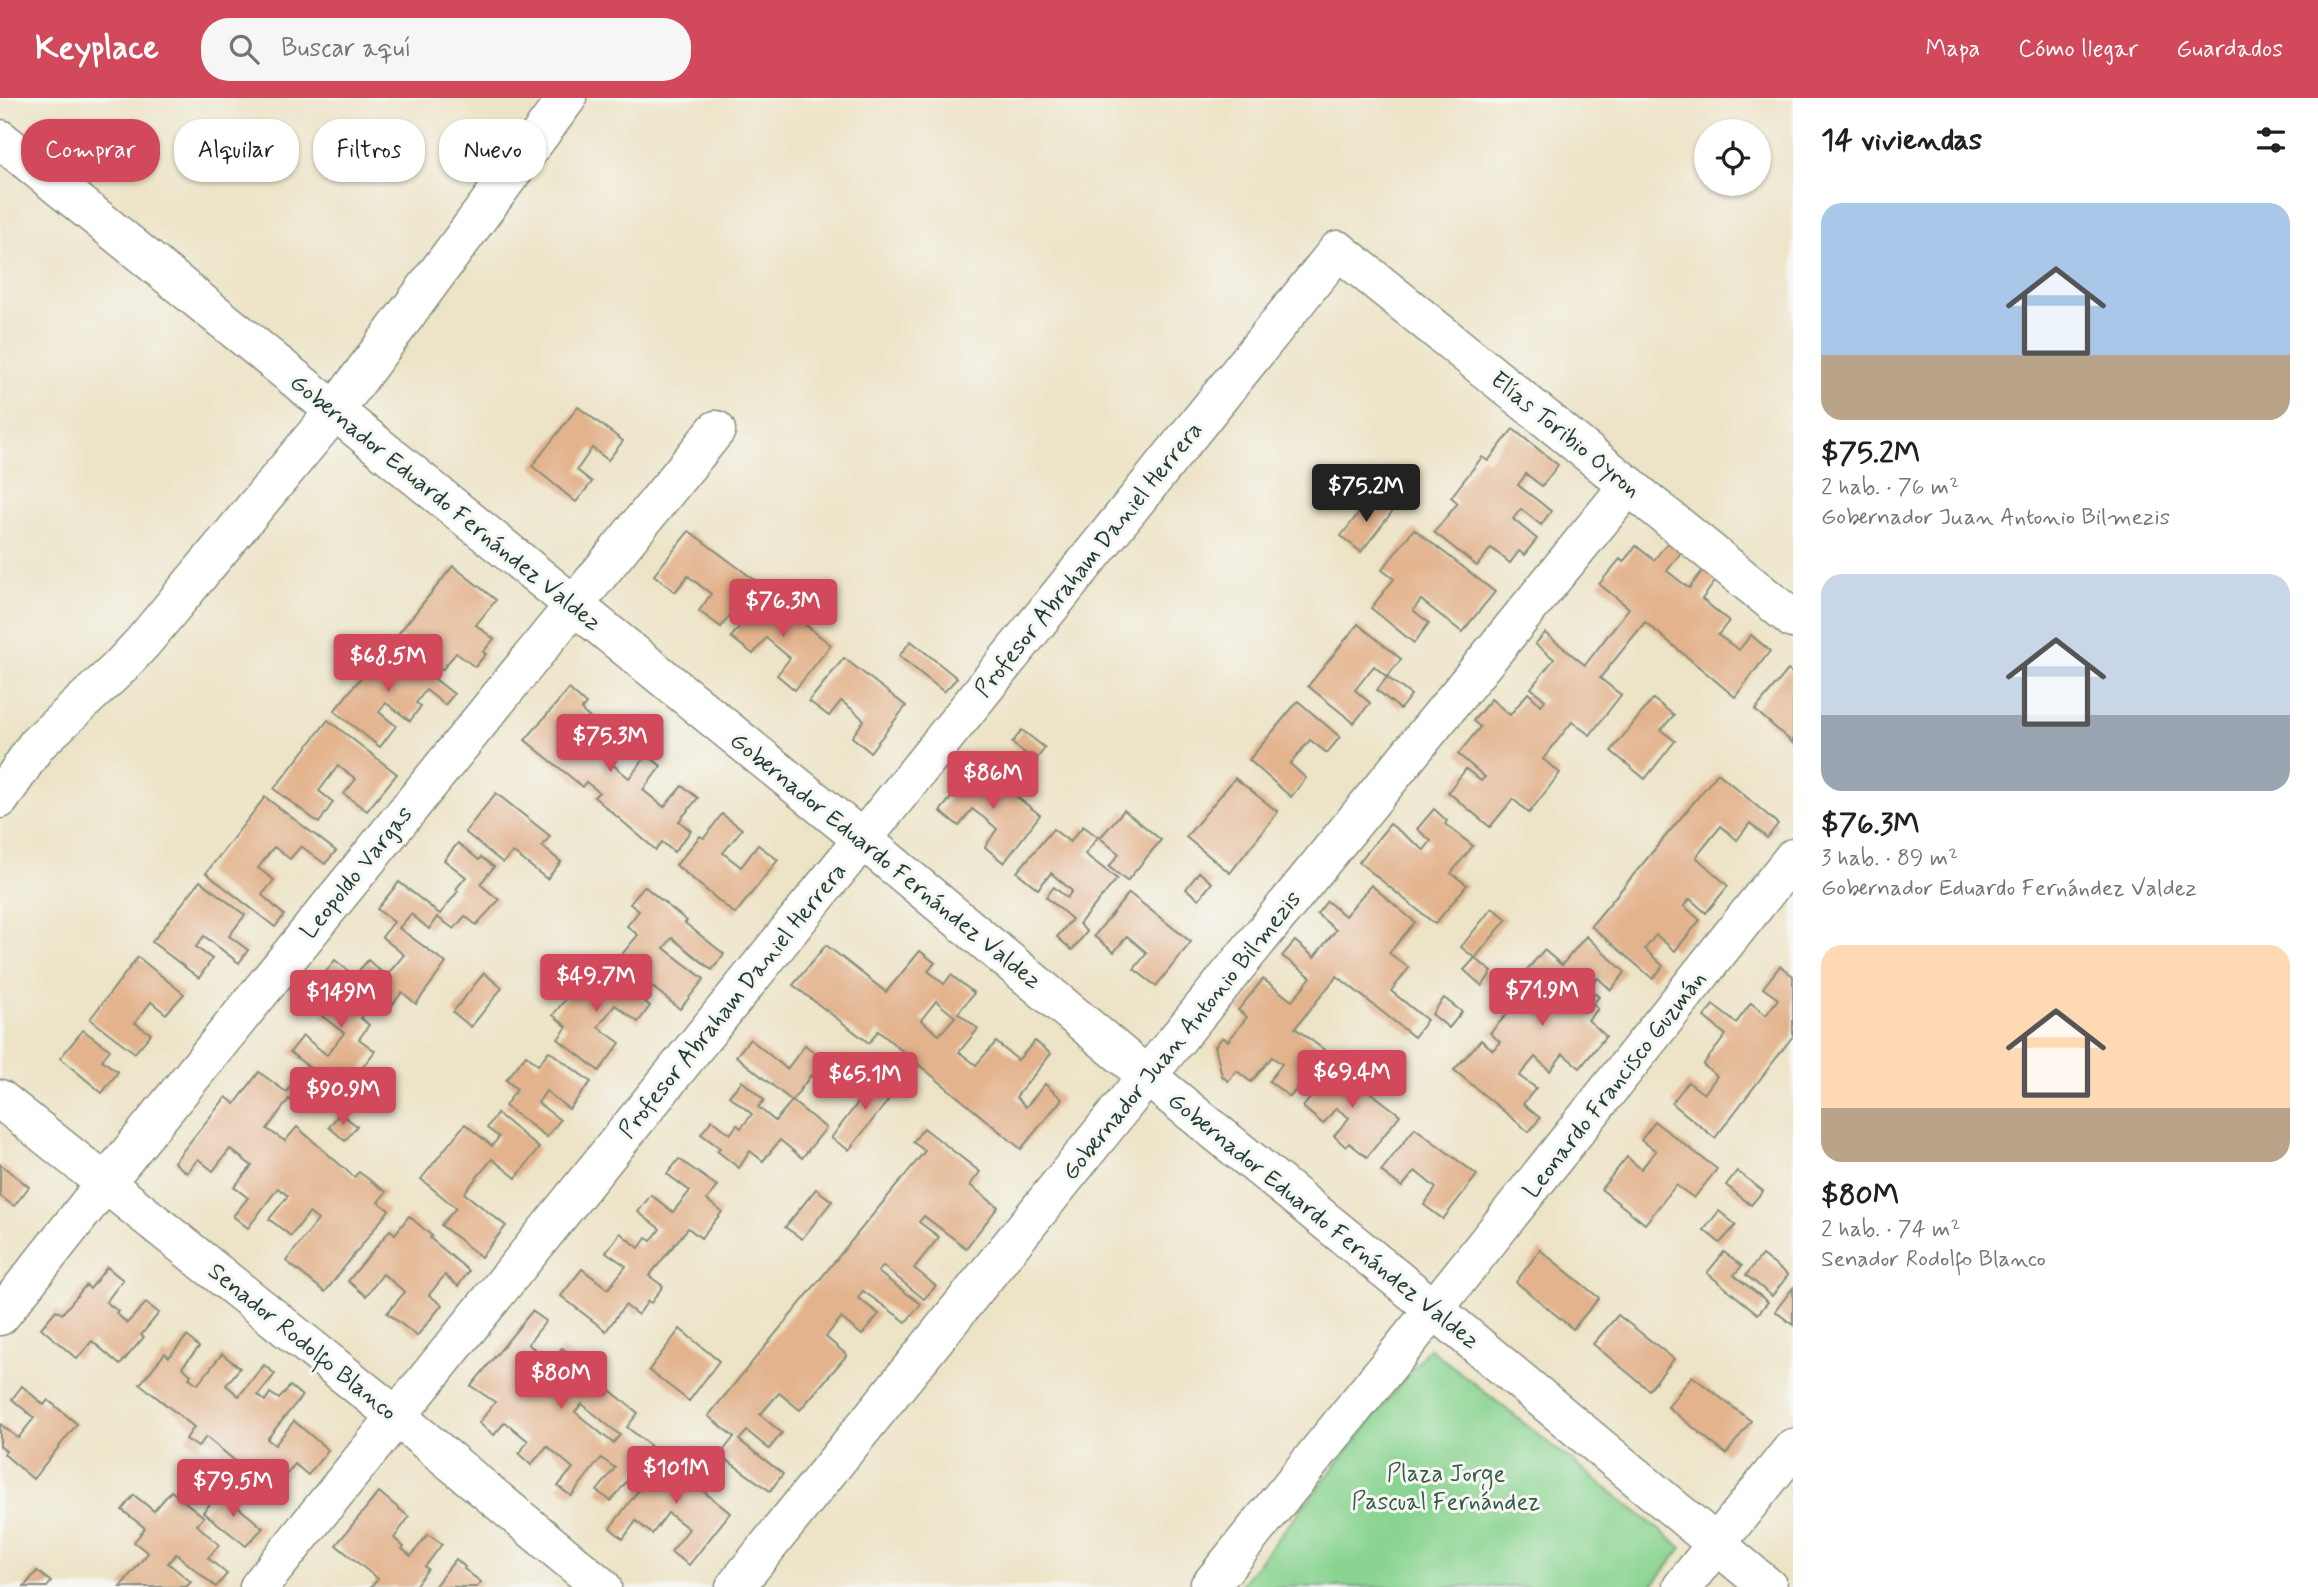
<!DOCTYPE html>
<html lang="es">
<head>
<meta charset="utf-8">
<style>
	:root { --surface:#fff; --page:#f6f6f6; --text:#202124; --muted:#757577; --accent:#d1495b }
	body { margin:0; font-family:Mynerve,sans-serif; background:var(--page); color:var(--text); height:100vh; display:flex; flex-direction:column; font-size:26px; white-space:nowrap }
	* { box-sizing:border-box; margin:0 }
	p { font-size:23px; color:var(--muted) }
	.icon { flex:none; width:38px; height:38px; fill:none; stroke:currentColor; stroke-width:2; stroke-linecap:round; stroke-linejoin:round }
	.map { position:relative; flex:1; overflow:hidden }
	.details { display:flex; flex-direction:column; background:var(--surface); width:525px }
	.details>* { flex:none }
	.top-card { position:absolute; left:21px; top:21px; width:665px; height:63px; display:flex; gap:14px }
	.controls { position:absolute; left:1694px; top:21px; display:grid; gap:14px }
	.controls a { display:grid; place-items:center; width:77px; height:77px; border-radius:50%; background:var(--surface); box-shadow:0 2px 5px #0004; font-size:35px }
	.price { position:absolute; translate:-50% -60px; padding:0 16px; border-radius:7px; background:var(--accent); color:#fff; font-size:23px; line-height:46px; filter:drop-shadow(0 2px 4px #0008) }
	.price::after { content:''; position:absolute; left:50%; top:42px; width:21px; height:16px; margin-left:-10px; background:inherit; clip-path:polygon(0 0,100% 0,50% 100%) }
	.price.active { background:#222; color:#fff }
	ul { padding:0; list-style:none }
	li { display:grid; align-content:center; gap:14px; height:371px; padding:0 28px }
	li span { display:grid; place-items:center; height:217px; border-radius:21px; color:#555 }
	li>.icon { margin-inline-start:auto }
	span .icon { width:126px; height:126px; fill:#fffc; stroke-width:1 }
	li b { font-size:30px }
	h2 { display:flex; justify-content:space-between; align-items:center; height:84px; padding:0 28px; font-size:30px }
	.tag { padding:0 24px; border-radius:28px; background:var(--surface); box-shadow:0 2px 5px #0004; font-size:24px; line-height:63px }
	.tag.active { background:var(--accent); color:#fff }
	header { display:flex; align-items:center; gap:42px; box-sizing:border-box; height:98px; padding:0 35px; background:var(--accent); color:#fff }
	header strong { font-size:33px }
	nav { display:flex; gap:38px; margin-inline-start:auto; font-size:24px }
	.search { width:490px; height:63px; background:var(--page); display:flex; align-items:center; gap:18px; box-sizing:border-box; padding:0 24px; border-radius:28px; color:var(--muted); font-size:26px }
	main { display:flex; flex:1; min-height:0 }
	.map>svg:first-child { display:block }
</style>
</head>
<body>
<header>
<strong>Keyplace</strong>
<div class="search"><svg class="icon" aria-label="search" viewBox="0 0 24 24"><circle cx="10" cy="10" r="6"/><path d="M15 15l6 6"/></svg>Buscar aquí</div>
<nav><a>Mapa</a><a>Cómo llegar</a><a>Guardados</a></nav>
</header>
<main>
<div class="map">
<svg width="1793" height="1489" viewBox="0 0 1793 1489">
	<rect width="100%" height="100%" fill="#f6f6f2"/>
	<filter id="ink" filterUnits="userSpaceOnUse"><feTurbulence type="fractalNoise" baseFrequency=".0143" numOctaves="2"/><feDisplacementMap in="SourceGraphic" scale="14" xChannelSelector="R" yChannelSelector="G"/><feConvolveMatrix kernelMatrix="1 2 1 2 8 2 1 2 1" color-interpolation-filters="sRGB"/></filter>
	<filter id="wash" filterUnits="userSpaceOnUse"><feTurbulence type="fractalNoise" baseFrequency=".00686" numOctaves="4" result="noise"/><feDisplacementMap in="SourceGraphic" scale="28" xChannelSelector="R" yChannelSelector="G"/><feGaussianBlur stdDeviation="1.57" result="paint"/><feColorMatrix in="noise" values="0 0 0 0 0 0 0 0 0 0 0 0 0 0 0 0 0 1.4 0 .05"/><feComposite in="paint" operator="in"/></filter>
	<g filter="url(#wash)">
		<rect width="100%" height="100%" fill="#ede3c6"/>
		<path fill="#8ad491" stroke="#548862" stroke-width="2" d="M1429,1250L1682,1450L1651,1489H1239Z"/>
		<g id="blocks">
			<g fill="#e3b38d" fill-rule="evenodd">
				<path d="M578,309L623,343L608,362L592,350L577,372L592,384L576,404L532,368Z"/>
				<path d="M1513,331L1558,367L1542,388L1526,376L1518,387L1551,413L1541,427L1521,411L1513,421L1537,441L1524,457L1519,453L1510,465L1491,450L1477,468L1434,434L1458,405L1451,399L1482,359L1488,363Z"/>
				<path d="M1372,398L1392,414L1361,454L1341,438Z"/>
				<path d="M1414,431L1495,494L1462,534L1421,502L1413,512L1429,525L1414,545L1371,510L1394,481L1382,472Z"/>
				<path d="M689,433L756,483L721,529L699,513L711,496L688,478L675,494L654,477Z"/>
				<path d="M1669,443L1682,453L1667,473L1689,490L1704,471L1717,481L1702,501L1729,523L1718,537L1739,552L1751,537L1770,553L1735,599L1645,524L1600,580L1621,597L1590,637L1572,624L1543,661L1560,675L1529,715L1513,701L1490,729L1448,694L1466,671L1481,683L1485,679L1458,656L1480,629L1473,623L1491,601L1510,617L1528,595L1541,607L1545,602L1531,590L1554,561L1535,546L1545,535L1585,567L1629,510L1599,486L1620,461L1623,464L1636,448L1654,462Z"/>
				<path d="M453,468L496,502L476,527L494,541L483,554L486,556L475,569L456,555L442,572L398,536Z"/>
				<path d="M766,496L831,547L795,592L777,577L790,560L766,540L753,556L731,539Z"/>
				<path d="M1358,526L1401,561L1387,579L1374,568L1355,592L1370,605L1354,625L1308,588Z"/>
				<path d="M911,543L957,580L944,594L899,558Z"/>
				<path d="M389,545L454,596L445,607L426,592L416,605L421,608L410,623L386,605L379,614L396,628L380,649L334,613Z"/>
				<path d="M844,560L906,608L870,654L852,639L864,622L853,612L841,603L829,618L809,603Z"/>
				<path d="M1788,572L1793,576V645L1755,612Z"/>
				<path d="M1387,579L1411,597L1400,611L1377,592Z"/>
				<path d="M569,591L586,606L581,612L592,622L578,637L587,644L605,623L623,638L605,660L618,671L629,680L647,657L661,668L643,692L664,709L682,688L698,700L679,723L691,733L674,754L662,744L656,752L594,699L599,694L586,684L583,689L525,642Z"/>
				<path d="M1653,601L1674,617L1661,632L1675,643L1645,681L1611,653Z"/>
				<path d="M1298,603L1340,639L1327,655L1310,642L1290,666L1306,680L1291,699L1249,662Z"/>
				<path d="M328,622L397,676L367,713L344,696L356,681L338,668L319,693L333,704L319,725L274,691Z"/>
				<path d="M1022,632L1045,650L1035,663L1012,645Z"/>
				<path d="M977,668L1040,717L1004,765L985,749L997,731L987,722L972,711L959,728L940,713Z"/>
				<path d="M1718,675L1778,726L1767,740L1750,725L1737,742L1721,728L1696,759L1728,788L1706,815L1690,801L1684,808L1700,822L1675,853L1656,837L1645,851L1663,868L1653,881L1591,828Z"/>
				<path d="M1235,680L1278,714L1230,775L1186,739Z"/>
				<path d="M496,695L550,738L542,748L561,764L547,781L513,754L503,765L465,734Z"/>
				<path d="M265,699L336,753L325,766L301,748L290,761L274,749L258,770L274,782L262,797L284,817L275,829L206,775Z"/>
				<path d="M1434,711L1447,723L1445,726L1473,748L1451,775L1467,787L1435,826L1359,764L1390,726L1424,752L1431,743L1417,731Z"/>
				<path d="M1124,712L1161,742L1127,783L1109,769L1119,756L1100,740Z"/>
				<path d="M722,716L742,731L723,755L741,769L758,747L778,762L735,816L676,767L700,738L704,740Z"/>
				<path d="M1083,728L1098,739L1085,756L1117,781L1079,826L1087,834L1072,852L1057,839L1072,821L1046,799L1054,789L1067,800L1072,793L1051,775L1038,791L1017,774L1053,731L1070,744Z"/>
				<path d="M458,745L479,762L481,759L494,769L480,786L499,802L476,827L465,818L454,831L437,819L429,831L411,816L399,830L446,865L416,906L402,894L391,909L373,893L376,891L357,875L368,862L386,878L404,857L382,839L394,824L377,811L399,784L440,816L458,793L456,791L466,779L444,762Z"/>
				<path d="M1199,774L1212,785L1199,801L1186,791Z"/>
				<path d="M200,783L245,817L229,838L248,852L239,865L204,838L196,849L212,861L199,880L152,844Z"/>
				<path d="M1371,787L1415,824L1389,855L1409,870L1391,893L1427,922L1414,939L1337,878L1295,930L1327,954L1290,999L1269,983L1282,966L1272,959L1251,984L1237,973L1228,983L1222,978L1215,948L1223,939L1228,943L1247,919L1238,912L1263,881L1292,903L1311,879L1282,858L1295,843L1314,859L1336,832L1317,816L1327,803L1345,818Z"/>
				<path d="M644,788L687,823L685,825L724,856L712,872L672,840L664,850L704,881L680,911L618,861L638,837L627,828L639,813L630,806Z"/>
				<path d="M1129,795L1191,844L1156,888L1134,871L1147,855L1127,838L1114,854L1094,838Z"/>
				<path d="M1492,810L1507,821L1475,860L1492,874L1482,888L1464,872L1475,860L1461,849Z"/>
				<path d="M1586,838L1625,874L1611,892L1598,880L1589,891L1599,899L1593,906L1598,911L1588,922L1606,938L1580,970L1563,956L1550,973L1535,959L1519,978L1536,990L1523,1006L1540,1020L1529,1034L1454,972L1481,942L1493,952L1500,944L1490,935L1523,898L1512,889L1544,852L1562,867Z"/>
				<path d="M826,847L886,894L920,853L935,865L928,873L944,886L951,877L974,895L958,915L978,931L959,954L976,967L996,944L1018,962L1035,943L1051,956L1016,999L1026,1009L1045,986L1062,1001L1021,1051L878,933L869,945L793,887ZM936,903L955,919L939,937L921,922Z"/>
				<path d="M138,859L184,896L166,916L151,904L135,925L151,936L135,955L90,921Z"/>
				<path d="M335,862L373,893L366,903L371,907L361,920L369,927L359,941L375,953L353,982L339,971L329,985L290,954L303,938L327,957L344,935L322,918L343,890L325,875Z"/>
				<path d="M596,863L650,908L638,924L615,907L598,929L620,945L599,973L558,941L567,929L553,917Z"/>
				<path d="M1780,868L1793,878V938L1715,1040L1672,1005L1688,984L1704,996L1717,978L1703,967L1726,937L1704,919L1713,907L1736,925L1751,905L1766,917L1778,901L1763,890Z"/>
				<path d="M484,875L502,890L471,929L453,914Z"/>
				<path d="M1444,900L1462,914L1449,930L1432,916Z"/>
				<path d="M83,932L110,952L102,962L118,974L102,995L60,960Z"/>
				<path d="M750,941L787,971L805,947L837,973L826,989L811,977L792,1003L736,958Z"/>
				<path d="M549,953L591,984L569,1011L546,993L538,1005L560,1022L547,1039L505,1008L517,991L506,982L526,957L538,967Z"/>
				<path d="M1338,965L1372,991L1370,994L1400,1017L1367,1059L1349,1045L1346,1049L1334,1038L1349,1020L1336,1010L1323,1026L1303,1009Z"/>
				<path d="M259,974L286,994L297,980L316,994L303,1011L289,1001L267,1031L285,1043L297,1029L354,1079L359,1074L386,1094L378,1104L389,1112L325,1194L286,1163L318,1122L309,1115L291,1138L269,1121L288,1098L278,1090L248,1130L233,1118L248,1100L234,1089L252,1068L230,1051L213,1073L198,1061L187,1075L174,1064L226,999L235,1006Z"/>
				<path d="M880,976L898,990L849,1052L831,1040Z"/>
				<path d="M742,983L764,1002L758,1009L775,1023L792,1003L826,1030L802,1060L780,1042L763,1063L750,1053L739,1070L717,1053L720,1050L701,1036L712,1022L730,1036L737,1027L741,1030L752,1016L729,998Z"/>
				<path d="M340,1015L357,1028L345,1043L329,1029Z"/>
				<path d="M497,1015L539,1050L516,1080L492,1061L464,1095L506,1128L481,1159L441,1127L456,1110L421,1081L465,1026L492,1048L499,1039L487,1030Z"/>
				<path d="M1655,1024L1717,1071L1694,1100L1676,1087L1645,1126L1601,1091L1627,1059L1641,1071L1656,1053L1641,1042Z"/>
				<path d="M924,1030L980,1074L970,1087L998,1109L966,1150L924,1118L919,1124L939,1139L914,1170L936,1188L924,1201L883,1168L878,1174L921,1206L906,1224L863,1193L858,1200L879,1216L862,1237L841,1220L832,1231L826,1239L847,1257L800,1312L779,1295L760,1317L782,1335L769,1351L747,1333L739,1342L783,1376L770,1393L720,1357L734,1339L708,1318L925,1053L913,1044Z"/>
				<path d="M1415,1030L1477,1077L1443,1121L1424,1107L1436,1090L1415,1073L1402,1089L1381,1073Z"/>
				<path d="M679,1061L717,1088L707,1102L722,1114L701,1140L688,1130L649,1178L663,1188L651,1205L648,1203L638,1217L625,1207L606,1233L561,1198L582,1171L608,1191L626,1168L606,1154L620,1135L639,1150L646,1140L651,1143L660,1131L638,1114L651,1097L673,1114L690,1093L667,1076Z"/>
				<path d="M0,1066L29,1089L14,1108L0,1098Z"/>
				<path d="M1737,1073L1763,1093L1751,1107L1726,1087Z"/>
				<path d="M816,1091L832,1103L802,1141L785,1129Z"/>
				<path d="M1719,1113L1736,1127L1720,1145L1704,1132Z"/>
				<path d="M409,1118L432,1138L430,1140L469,1173L458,1188L445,1177L429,1197L442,1207L417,1238L387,1215L405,1194L383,1176L366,1198L348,1183L390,1132L395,1136Z"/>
				<path d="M1540,1152L1599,1200L1573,1231L1516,1184Z"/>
				<path d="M1724,1154L1742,1168L1734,1177L1768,1204L1758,1216L1707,1175Z"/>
				<path d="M1762,1157L1788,1177L1772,1198L1746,1177Z"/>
				<path d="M107,1169L123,1182L106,1204L118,1213L116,1215L127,1225L146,1205L159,1215L141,1237L144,1239L120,1267L92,1243L77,1261L41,1230L56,1212L62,1216L86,1187L90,1191Z"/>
				<path d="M1793,1190V1227L1775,1213Z"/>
				<path d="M532,1213L546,1223L528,1246L551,1264L562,1250L602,1281L600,1284L638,1315L627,1329L653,1350L611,1403L597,1393L615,1370L601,1360L571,1398L558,1388L573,1370L547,1348L531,1367L519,1356L528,1343L505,1324L494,1337L479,1325L495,1304L471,1288ZM582,1306L620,1337L613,1345L575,1314Z"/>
				<path d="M1618,1217L1674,1261L1649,1292L1593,1246Z"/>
				<path d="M680,1231L719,1263L689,1303L649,1272Z"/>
				<path d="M187,1238L199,1249L182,1269L191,1277L189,1280L198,1286L222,1256L240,1270L226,1287L239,1298L264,1267L275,1276L258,1297L265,1303L270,1295L279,1301L290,1288L302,1298L267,1341L275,1347L294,1323L328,1352L308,1377L295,1366L272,1393L206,1339L198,1349L186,1341L194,1329L140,1286L165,1255L169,1259Z"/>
				<path d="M1692,1278L1751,1323L1726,1356L1668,1309Z"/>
				<path d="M22,1288L44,1307L48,1302L77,1326L33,1381L4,1356L6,1353L0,1348V1326L18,1340L34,1320L12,1301Z"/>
				<path d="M689,1355L716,1376L703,1393L730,1415L689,1467L671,1454L689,1431L668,1415L652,1436L636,1423L623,1441L610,1430L662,1361L676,1372Z"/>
				<path d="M171,1393L204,1419L197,1427L219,1447L208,1460L227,1476L216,1489L176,1456L168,1465L191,1484L186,1489H120L148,1455L134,1444L145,1430L122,1412L134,1397L154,1413Z"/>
				<path d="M220,1394L263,1430L246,1448L203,1414Z"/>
				<path d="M379,1394L409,1419L394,1440L404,1449L402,1451L411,1458L428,1436L442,1446L425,1469L428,1471L414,1489H371L378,1481L336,1447Z"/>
				<path d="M456,1461L465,1469L464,1471L481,1484L477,1489H434Z"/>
				<path d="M37,1473L51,1484L47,1489H24Z"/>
			</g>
		</g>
	</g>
	<g filter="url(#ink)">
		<use href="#blocks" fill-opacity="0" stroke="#86907d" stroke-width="2"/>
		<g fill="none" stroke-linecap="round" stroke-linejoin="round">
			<defs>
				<g id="minor">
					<path d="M0,41L862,741L1147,978L1434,1211L1768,1489"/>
					<path d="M0,701L37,646L117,572L143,544L334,314L567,0"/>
					<path d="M0,1001L396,1318L602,1489"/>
					<path d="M0,1218L106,1084L716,332"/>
					<path d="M259,1489L1338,152L1793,521"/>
					<path d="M735,1489L1147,978L1629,387"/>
					<path d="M1209,1489L1434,1211L1793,760"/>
					<path d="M1682,1489L1793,1350"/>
				</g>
			</defs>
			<use href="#minor" stroke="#86907d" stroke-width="41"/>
			<use href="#minor" stroke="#fff" stroke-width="38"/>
		</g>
	</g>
	<g text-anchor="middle" stroke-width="6" stroke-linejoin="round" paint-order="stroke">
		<g font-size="24" fill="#1f3d34" stroke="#f6f6f2">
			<text transform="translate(1566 336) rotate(39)" y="8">Elías Toribio Oyron</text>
			<text transform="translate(446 404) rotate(39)" y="8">Gobernador Eduardo Fernández Valdez</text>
			<text transform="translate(1088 461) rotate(-51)" y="8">Profesor Abraham Daniel Herrera</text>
			<text transform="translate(886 762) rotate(39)" y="8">Gobernador Eduardo Fernández Valdez</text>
			<text transform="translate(356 774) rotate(-51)" y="8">Leopoldo Vargas</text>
			<text transform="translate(732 902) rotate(-51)" y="8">Profesor Abraham Daniel Herrera</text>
			<text transform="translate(1181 937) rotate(-51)" y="8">Gobernador Juan Antonio Bilmezis</text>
			<text transform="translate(1614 986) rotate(-52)" y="8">Leonardo Francisco Guzmán</text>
			<text transform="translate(1324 1122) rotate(39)" y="8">Gobernador Eduardo Fernández Valdez</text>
			<text transform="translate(303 1243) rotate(39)" y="8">Senador Rodolfo Blanco</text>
		</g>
		<g font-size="24" fill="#345b47" stroke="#f6f6f2">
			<text x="1446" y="1383">Plaza Jorge<tspan x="1446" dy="28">Pascual Fernández</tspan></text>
		</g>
	</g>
</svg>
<div class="controls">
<a><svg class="icon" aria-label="locate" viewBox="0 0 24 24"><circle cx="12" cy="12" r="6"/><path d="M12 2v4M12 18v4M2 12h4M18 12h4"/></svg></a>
</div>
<b class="price active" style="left:1366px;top:426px">$75.2M</b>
<b class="price" style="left:783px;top:541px">$76.3M</b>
<b class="price" style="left:388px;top:596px">$68.5M</b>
<b class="price" style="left:610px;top:676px">$75.3M</b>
<b class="price" style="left:993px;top:713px">$86M</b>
<b class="price" style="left:596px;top:916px">$49.7M</b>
<b class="price" style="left:1542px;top:930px">$71.9M</b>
<b class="price" style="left:341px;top:932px">$149M</b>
<b class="price" style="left:1352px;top:1012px">$69.4M</b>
<b class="price" style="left:865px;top:1014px">$65.1M</b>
<b class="price" style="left:343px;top:1029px">$90.9M</b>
<b class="price" style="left:561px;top:1313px">$80M</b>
<b class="price" style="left:676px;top:1408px">$101M</b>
<b class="price" style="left:233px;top:1421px">$79.5M</b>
<div class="top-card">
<a class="tag active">Comprar</a>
<a class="tag">Alquilar</a>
<a class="tag">Filtros</a>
<a class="tag">Nuevo</a>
</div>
</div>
<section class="details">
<h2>14 viviendas<svg class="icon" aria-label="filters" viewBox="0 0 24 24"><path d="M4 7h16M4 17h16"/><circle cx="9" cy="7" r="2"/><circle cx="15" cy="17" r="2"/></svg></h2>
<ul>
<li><span style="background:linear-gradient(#a9c7e8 70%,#b9a48a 0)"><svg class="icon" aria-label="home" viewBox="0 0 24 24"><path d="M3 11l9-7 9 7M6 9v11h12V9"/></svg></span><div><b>$75.2M</b><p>2 hab. · 76 m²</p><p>Gobernador Juan Antonio Bilmezis</p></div></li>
<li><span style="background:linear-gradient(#c9d6e8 65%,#9aa5b1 0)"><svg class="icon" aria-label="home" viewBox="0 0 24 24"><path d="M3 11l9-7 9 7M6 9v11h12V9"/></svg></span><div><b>$76.3M</b><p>3 hab. · 89 m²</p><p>Gobernador Eduardo Fernández Valdez</p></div></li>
<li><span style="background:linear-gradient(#ffd9b3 75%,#b9a48a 0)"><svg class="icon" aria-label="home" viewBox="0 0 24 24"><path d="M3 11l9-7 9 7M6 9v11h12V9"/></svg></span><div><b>$80M</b><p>2 hab. · 74 m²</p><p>Senador Rodolfo Blanco</p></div></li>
</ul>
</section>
</main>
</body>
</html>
